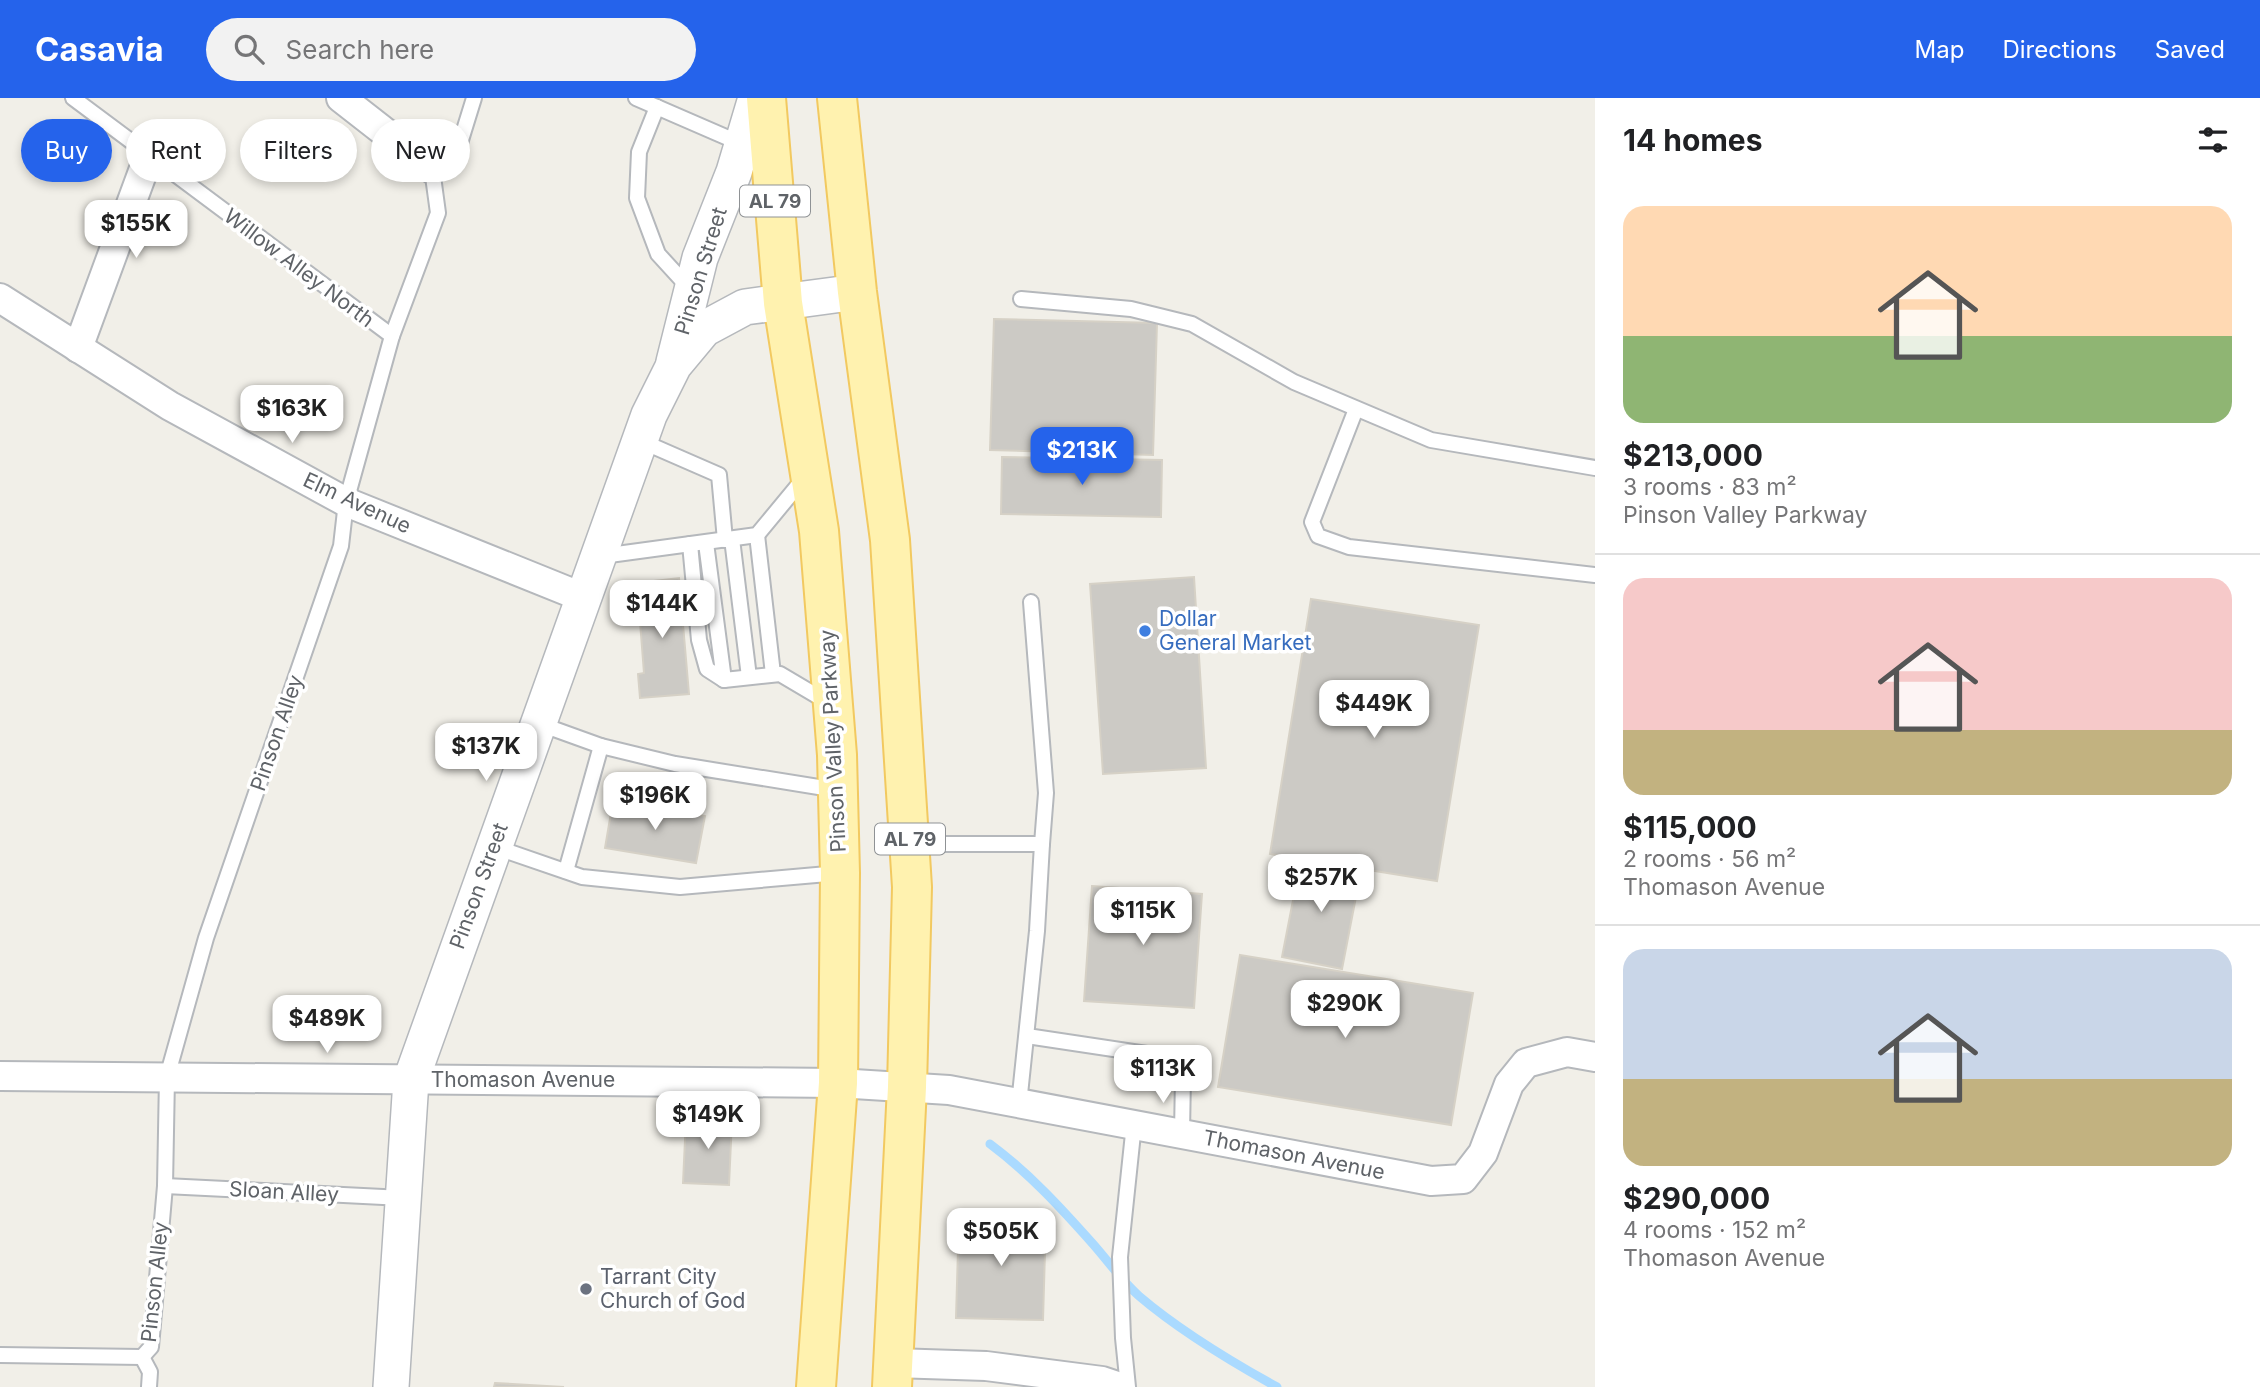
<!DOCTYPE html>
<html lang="en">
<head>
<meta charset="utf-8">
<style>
	:root { --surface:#fff; --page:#f2f2f2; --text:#202124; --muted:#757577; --line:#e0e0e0; --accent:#2563eb }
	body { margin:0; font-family:Inter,sans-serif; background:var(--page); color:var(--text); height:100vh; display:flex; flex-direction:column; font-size:26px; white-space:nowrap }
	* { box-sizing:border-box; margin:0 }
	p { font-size:23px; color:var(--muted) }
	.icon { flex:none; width:38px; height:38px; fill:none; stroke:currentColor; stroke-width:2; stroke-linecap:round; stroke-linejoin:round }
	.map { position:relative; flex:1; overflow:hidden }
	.panel { display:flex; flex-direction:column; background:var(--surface); width:665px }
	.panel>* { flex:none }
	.top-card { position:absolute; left:21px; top:21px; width:665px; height:63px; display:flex; gap:14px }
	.price { position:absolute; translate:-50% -60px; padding:0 16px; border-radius:14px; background:#fff; color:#222; font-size:23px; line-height:46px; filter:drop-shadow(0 2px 4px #0008) }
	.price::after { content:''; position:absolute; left:50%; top:42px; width:21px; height:16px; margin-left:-10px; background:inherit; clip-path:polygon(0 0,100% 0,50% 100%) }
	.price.on { background:var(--accent); color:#fff }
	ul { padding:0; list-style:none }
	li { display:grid; align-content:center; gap:14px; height:371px; padding:0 28px }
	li+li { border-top:2px solid var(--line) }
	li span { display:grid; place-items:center; height:217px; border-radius:21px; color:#555 }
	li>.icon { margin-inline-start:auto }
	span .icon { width:126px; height:126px; fill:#fffc; stroke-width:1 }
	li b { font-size:30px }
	h2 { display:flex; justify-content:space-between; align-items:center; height:84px; padding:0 28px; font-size:30px }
	.chip { padding:0 24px; border-radius:32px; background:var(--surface); box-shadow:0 4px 10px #0003; font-size:24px; line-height:63px }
	.chip.on { background:var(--accent); color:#fff }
	header { display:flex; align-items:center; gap:42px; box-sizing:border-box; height:98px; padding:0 35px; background:var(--accent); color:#fff }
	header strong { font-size:33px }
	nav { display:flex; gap:38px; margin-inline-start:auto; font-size:24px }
	.search { width:490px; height:63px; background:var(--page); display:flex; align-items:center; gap:18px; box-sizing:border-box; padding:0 24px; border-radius:38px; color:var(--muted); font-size:26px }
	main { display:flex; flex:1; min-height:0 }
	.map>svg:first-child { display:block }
</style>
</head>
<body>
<header>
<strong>Casavia</strong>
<div class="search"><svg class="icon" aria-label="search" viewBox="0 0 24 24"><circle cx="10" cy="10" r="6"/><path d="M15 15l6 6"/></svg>Search here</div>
<nav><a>Map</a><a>Directions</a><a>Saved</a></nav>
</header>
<main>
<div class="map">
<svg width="1595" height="1289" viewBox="0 0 1595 1289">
	<rect width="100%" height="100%" fill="#f1efe8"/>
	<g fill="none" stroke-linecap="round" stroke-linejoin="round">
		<path stroke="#aadaff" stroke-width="9" d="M990,1046C1029,1075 1061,1110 1093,1146C1108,1163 1122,1183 1139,1198C1180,1233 1230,1263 1277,1289"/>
	</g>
	<g fill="#cccac5" stroke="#d6d1c6" stroke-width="2">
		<path d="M994,221L1157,225L1153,357L990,352Z"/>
		<path d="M1002,359L1162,362L1161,419L1001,416Z"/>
		<path d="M1194,479L1206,670L1103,676L1090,486Z"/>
		<path d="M679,480L689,596L640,600L638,576L644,575L637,485Z"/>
		<path d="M1311,501L1479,527L1437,783L1270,756Z"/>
		<path d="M613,703L705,718L696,765L605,750Z"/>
		<path d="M1301,761L1361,773L1342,871L1282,859Z"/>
		<path d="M1092,788L1202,796L1194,910L1084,903Z"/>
		<path d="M1240,857L1473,895L1451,1027L1218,989Z"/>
		<path d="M686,1020L732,1022L729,1087L683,1085Z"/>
		<path d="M959,1117L1046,1119L1043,1222L956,1220Z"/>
		<path d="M495,1285L564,1289H494Z"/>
	</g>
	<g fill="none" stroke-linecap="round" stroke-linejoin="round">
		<defs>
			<g id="service">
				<path d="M73,0L392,238"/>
				<path d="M636,0L742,46"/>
				<path d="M657,9L639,54L637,100L658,156L690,191"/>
				<path d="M1021,201L1131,211L1192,226L1294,284L1431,342L1595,370"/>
				<path d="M1356,311L1312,424L1318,438L1349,449L1595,477"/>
				<path d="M641,343L719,377L725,442"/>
				<path d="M757,437L773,576"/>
				<path d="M732,441L749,579"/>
				<path d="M706,445L724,582"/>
				<path d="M690,446L699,542L707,571L724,582L780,576L829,605"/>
				<path d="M602,458L757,437L805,379"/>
				<path d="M540,626L601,648L675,666L837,692"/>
				<path d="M911,746H1042L1046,695L1031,504"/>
				<path d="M495,749L582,779L680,789L839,775"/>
				<path d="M566,773L601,648"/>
				<path d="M1027,938L1160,958L1174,967L1183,978L1182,1035"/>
				<path d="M1019,1006L1037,833L1042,746"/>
				<path d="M165,1088L403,1100"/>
				<path d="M0,1257L142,1259"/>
				<path d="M142,1259L151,1249L165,1088L167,979L206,840L341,448L346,404L392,238L438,115L432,71L457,55L474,0"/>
				<path d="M142,1259L150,1274L149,1289"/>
				<path d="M1128,1289L1123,1240L1120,1159L1134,1026"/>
			</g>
			<g id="minor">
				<path d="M341,0L432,71"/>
				<path d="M0,200L170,308L346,404L582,499"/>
				<path d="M78,250L149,57"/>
				<path d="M0,978L838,985L949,992L1431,1083L1463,1081L1483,1055L1509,986L1526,965L1567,954L1595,959"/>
				<path d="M894,1265L986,1268L1102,1283L1120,1289"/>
			</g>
			<g id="tertiary">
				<path d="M674,264L700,160L734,74L756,0"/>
				<path d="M391,1289L411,982L649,317L674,267L704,231L745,209L857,194"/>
			</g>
			<g id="primary">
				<path d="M766,0L783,205L819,433L837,657L840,775L838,985L816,1289"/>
				<path d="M837,0L857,194L890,442L912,789L907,989L892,1289"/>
			</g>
		</defs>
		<use href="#service" stroke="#b5b8bc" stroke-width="18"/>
		<use href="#minor" stroke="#b5b8bc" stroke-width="32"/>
		<use href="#tertiary" stroke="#b5b8bc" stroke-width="38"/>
		<use href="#primary" stroke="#f2c960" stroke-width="42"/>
		<use href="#service" stroke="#fff" stroke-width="14"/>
		<use href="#minor" stroke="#fff" stroke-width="28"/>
		<use href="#tertiary" stroke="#fff" stroke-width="35"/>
		<use href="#primary" stroke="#fff2af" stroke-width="38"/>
	</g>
	<circle fill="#3f7fe0" stroke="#fff" stroke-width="2.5" cx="1145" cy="533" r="7"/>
	<circle fill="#6b7280" stroke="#fff" stroke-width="2.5" cx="586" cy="1191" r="7"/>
	<g text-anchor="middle" stroke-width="7" stroke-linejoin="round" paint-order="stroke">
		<g fill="#fff" stroke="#8f9295" stroke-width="2">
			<rect x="740" y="87.5" width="70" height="31" rx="5"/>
			<rect x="875" y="725.5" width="70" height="31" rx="5"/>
		</g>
		<g font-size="19" font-weight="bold" fill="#5f6368">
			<text x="775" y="110">AL 79</text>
			<text x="910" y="748">AL 79</text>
		</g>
		<g font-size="21" fill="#5f6368" stroke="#fff">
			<text transform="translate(299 170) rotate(37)" y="7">Willow Alley North</text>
			<text transform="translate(701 173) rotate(-73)" y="7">Pinson Street</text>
			<text transform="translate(357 405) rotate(25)" y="7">Elm Avenue</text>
			<text transform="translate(277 635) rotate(-71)" y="7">Pinson Alley</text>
			<text transform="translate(833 643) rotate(-93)" y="7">Pinson Valley Parkway</text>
			<text transform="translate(479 788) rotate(-70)" y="7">Pinson Street</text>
			<text x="523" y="989">Thomason Avenue</text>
			<text transform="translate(1294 1057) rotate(11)" y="7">Thomason Avenue</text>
			<text transform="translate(284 1094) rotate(3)" y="7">Sloan Alley</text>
			<text transform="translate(155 1184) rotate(-84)" y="7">Pinson Alley</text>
		</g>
		<g font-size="21" fill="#366cbe" stroke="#fff" text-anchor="start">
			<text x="1159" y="528">Dollar<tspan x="1159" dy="24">General Market</tspan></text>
		</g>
		<g font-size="21" fill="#5b616d" stroke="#fff" text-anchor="start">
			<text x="600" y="1186">Tarrant City<tspan x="600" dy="24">Church of God</tspan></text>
		</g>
	</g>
</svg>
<b class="price" style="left:136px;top:162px">$155K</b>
<b class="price" style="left:292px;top:347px">$163K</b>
<b class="price on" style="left:1082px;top:389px">$213K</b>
<b class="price" style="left:662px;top:542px">$144K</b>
<b class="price" style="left:1374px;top:642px">$449K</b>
<b class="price" style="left:486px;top:685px">$137K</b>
<b class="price" style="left:655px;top:734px">$196K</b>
<b class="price" style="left:1321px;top:816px">$257K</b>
<b class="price" style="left:1143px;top:849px">$115K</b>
<b class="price" style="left:1345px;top:942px">$290K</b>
<b class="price" style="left:327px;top:957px">$489K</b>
<b class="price" style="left:1163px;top:1007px">$113K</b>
<b class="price" style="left:708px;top:1053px">$149K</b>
<b class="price" style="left:1001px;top:1170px">$505K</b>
<div class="top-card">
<a class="chip on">Buy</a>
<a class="chip">Rent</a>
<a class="chip">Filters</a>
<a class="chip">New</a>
</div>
</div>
<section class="panel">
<h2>14 homes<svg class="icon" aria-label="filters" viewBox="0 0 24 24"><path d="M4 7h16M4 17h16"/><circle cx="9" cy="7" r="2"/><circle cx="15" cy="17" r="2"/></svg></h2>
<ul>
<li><span style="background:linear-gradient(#ffd9b3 60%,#8fb573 0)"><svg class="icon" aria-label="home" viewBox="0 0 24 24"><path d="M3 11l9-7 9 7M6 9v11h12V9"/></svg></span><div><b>$213,000</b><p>3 rooms · 83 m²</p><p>Pinson Valley Parkway</p></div></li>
<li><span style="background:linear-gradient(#f6c9c9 70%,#c2b280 0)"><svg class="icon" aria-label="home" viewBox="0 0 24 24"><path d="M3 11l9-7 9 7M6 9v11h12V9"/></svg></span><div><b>$115,000</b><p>2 rooms · 56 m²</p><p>Thomason Avenue</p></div></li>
<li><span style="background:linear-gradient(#c9d6e8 60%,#c2b280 0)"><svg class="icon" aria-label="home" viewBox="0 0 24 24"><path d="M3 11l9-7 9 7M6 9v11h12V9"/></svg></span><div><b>$290,000</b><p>4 rooms · 152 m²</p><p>Thomason Avenue</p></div></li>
</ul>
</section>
</main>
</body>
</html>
